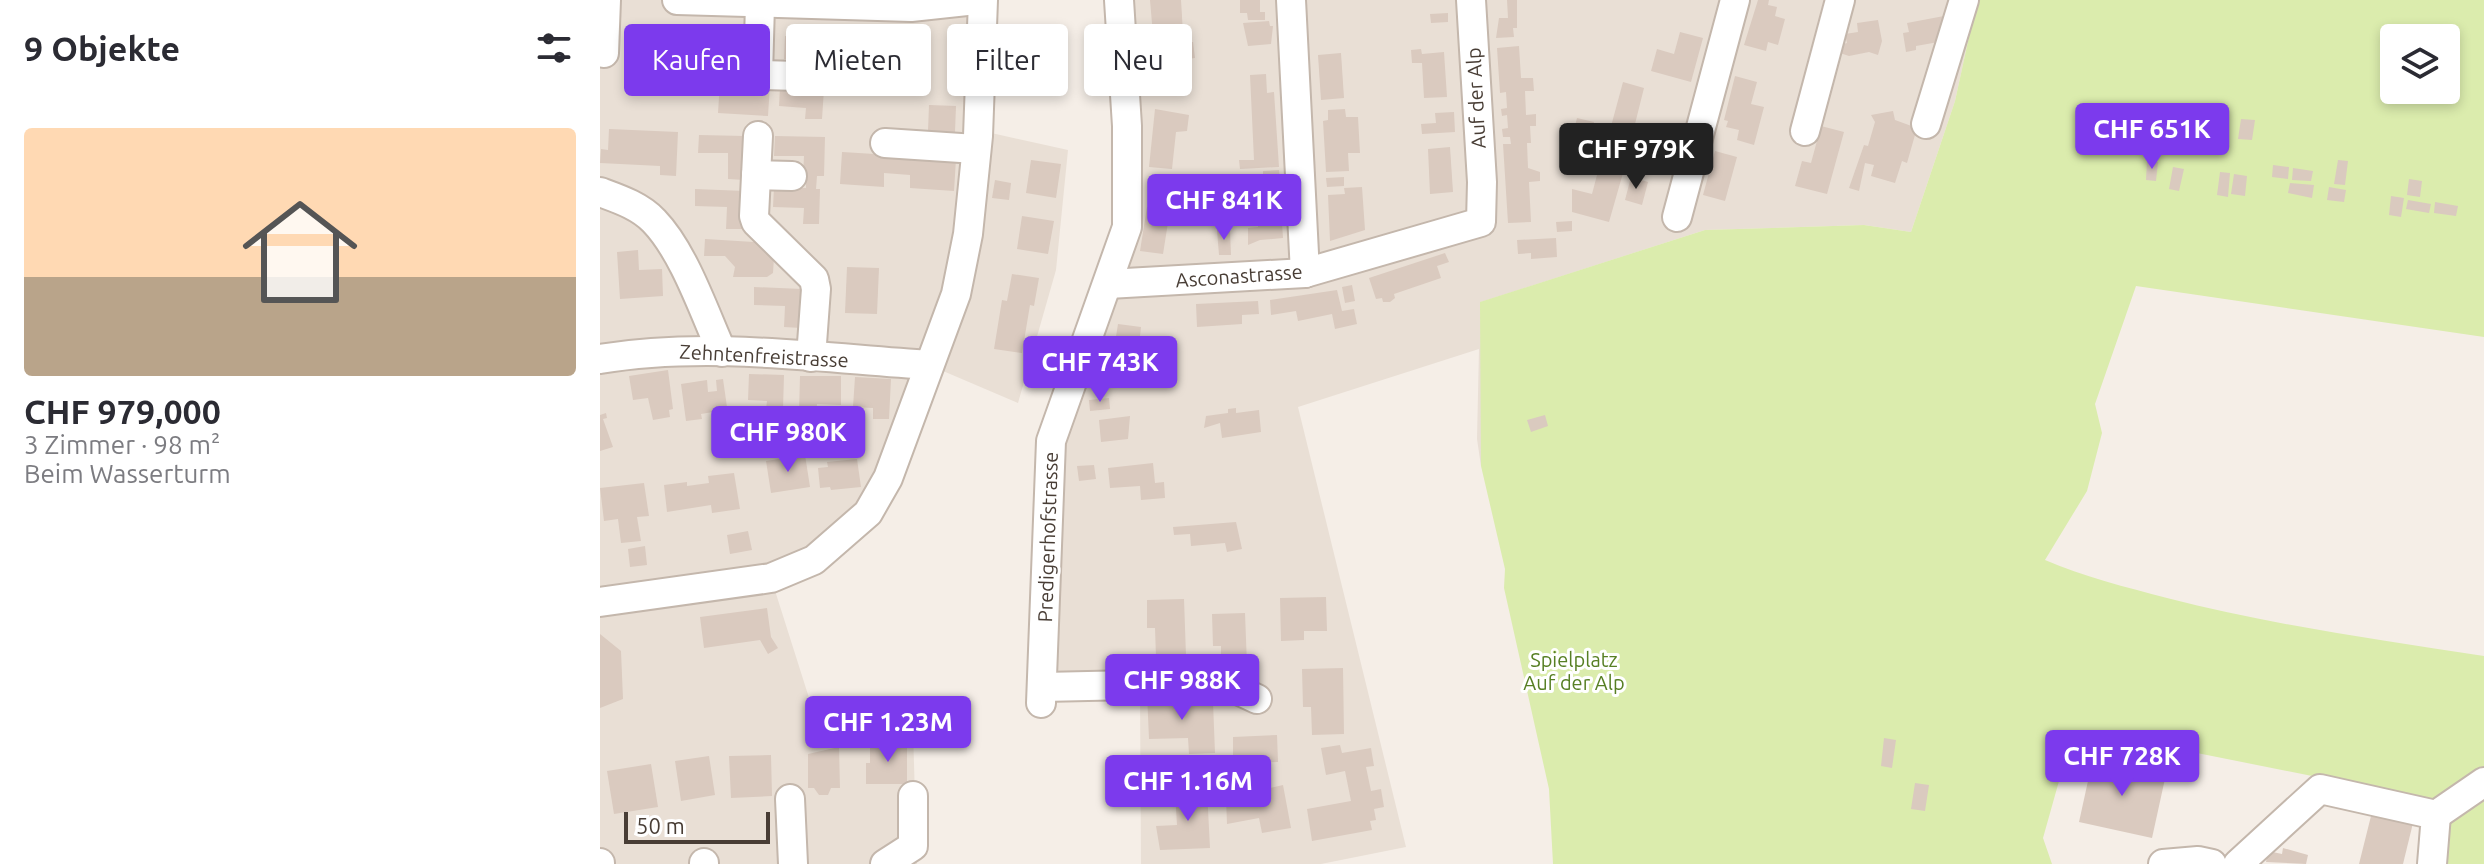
<!DOCTYPE html>
<html lang="de">
<head>
<meta charset="utf-8">
<style>
	:root { --surface:#fff; --page:#f7f7f7; --text:#2b2b33; --muted:#7c7c81; --line:#e1e1e2; --accent:#7c3aed }
	body { margin:0; font-family:Ubuntu,sans-serif; background:var(--page); color:var(--text); height:100vh; display:flex; flex-direction:column; font-size:30px; white-space:nowrap }
	* { box-sizing:border-box; margin:0 }
	p { font-size:26px; color:var(--muted) }
	.icon { flex:none; width:44px; height:44px; fill:none; stroke:currentColor; stroke-width:2; stroke-linecap:round; stroke-linejoin:round }
	.map { position:relative; flex:1; overflow:hidden }
	.drawer { display:flex; flex-direction:column; background:var(--surface); width:600px }
	.drawer>* { flex:none }
	.banner { position:absolute; left:24px; top:24px; width:760px; height:72px; display:flex; gap:16px }
	.fabs { position:absolute; left:1780px; top:24px; display:grid; gap:16px }
	.fabs a { display:grid; place-items:center; width:80px; height:80px; border-radius:8px; background:var(--surface); box-shadow:0 4px 12px #0003; font-size:40px }
	.scale { position:absolute; left:24px; bottom:20px; width:146px; box-sizing:border-box; padding-left:8px; border:4px solid #483d35; border-top:0; font-size:22px; line-height:28px; white-space:nowrap; color:#483d35; -webkit-text-stroke:6px #fff; paint-order:stroke }
	.price { position:absolute; translate:-50% -68px; padding:0 18px; border-radius:8px; background:var(--accent); color:#fff; font-size:26px; line-height:52px; filter:drop-shadow(0 2px 4px #0008) }
	.price::after { content:''; position:absolute; left:50%; top:48px; width:24px; height:18px; margin-left:-12px; background:inherit; clip-path:polygon(0 0,100% 0,50% 100%) }
	.price.active { background:#222; color:#fff }
	ul { padding:0; list-style:none }
	li { display:grid; align-content:center; gap:16px; height:424px; padding:0 24px }
	li+li { border-top:2px solid var(--line) }
	li span { display:grid; place-items:center; height:248px; border-radius:8px; color:#555 }
	li>.icon { margin-inline-start:auto }
	span .icon { width:144px; height:144px; fill:#fffc; stroke-width:1 }
	li b { font-size:34px }
	h2 { display:flex; justify-content:space-between; align-items:center; height:96px; padding:0 24px; font-size:34px }
	.chip { padding:0 28px; border-radius:8px; background:var(--surface); box-shadow:0 4px 12px #0003; font-size:28px; line-height:72px }
	.chip.active { background:var(--accent); color:#fff }
	main { display:flex; flex:1; min-height:0 }
	.map>svg:first-child { display:block }
</style>
</head>
<body>
<main>
<section class="drawer">
<h2>9 Objekte<svg class="icon" aria-label="filters" viewBox="0 0 24 24"><path d="M4 7h16M4 17h16"/><circle cx="9" cy="7" r="2"/><circle cx="15" cy="17" r="2"/></svg></h2>
<ul>
<li><span style="background:linear-gradient(#ffd9b3 60%,#b9a48a 0)"><svg class="icon" aria-label="home" viewBox="0 0 24 24"><path d="M3 11l9-7 9 7M6 9v11h12V9"/></svg></span><div><b>CHF 979,000</b><p>3 Zimmer · 98 m²</p><p>Beim Wasserturm</p></div></li>
</ul>
</section>
<div class="map">
<svg width="1884" height="864" viewBox="0 0 1884 864">
	<rect width="100%" height="100%" fill="#f5eee7"/>
	<g fill="#e9dfd5">
		<path d="M0,0H383L378,130L468,150L456,270L418,403L329,365L288,478L171,578L217,723L313,730L317,864H0Z"/>
		<path d="M519,0H1377L1355,101L1311,232L1264,225L1105,230L881,302V466L877,439L879,349L698,407L806,847L721,864H541L540,693L443,687L451,441L527,227Z"/>
	</g>
	<path fill="#dbecad" fill-rule="evenodd" d="M1377,0H1884V337L1536,286L1495,404L1502,433L1487,491L1445,560C1484,577 1526,587 1567,598C1672,625 1778,640 1884,656V864H1838L1837,801L1482,730L1459,781L1443,838L1452,864H953L949,789L904,588L905,569L881,466L880,302L1105,230L1264,225L1311,232L1355,101ZM1794,38H1846V90H1794Z"/>
	<g fill="#dacabf">
		<path d="M550,0H581L583,33L553,35Z"/>
		<path d="M640,0H660V12H665V20H648L647,13H640Z"/>
		<path d="M907,0H917V28H913L914,37L896,38L899,18H908Z"/>
		<path d="M1158,0H1169L1168,5L1177,7L1175,16L1185,19L1178,45L1168,42L1166,51L1144,45Z"/>
		<path d="M848,13V22L831,23L830,14Z"/>
		<path d="M1344,16V41L1316,46V50L1306,52L1303,33L1309,32L1307,23Z"/>
		<path d="M1278,20L1282,41L1278,55L1269,52L1249,56L1240,53L1243,44L1247,43L1245,34L1258,32L1257,23Z"/>
		<path d="M669,21L670,26H673L671,44L648,46L643,23Z"/>
		<path d="M101,31L149,33L148,59L100,57Z"/>
		<path d="M1080,32L1103,38L1091,82L1051,71L1057,49L1074,54Z"/>
		<path d="M26,33L82,35L80,75L65,74L66,65L40,64L39,72L24,71Z"/>
		<path d="M185,36L227,38L225,69L215,68L216,60L184,59Z"/>
		<path d="M593,42L595,58L578,60L573,81L550,80L551,56L555,57L557,44Z"/>
		<path d="M293,45L328,46L327,62H321L320,91L292,89Z"/>
		<path d="M241,46L279,49L277,75L262,73L261,80L238,78Z"/>
		<path d="M919,46L921,78H933L934,91H925L926,115L936,114V126H930L931,143H927L928,168L940,172V181L929,182L931,222L908,223L903,144H911L910,137H903L902,129L908,128L907,115L902,116L901,109L907,108L906,92L900,93L897,48Z"/>
		<path d="M821,49L822,54L844,52L847,97L824,98L822,63H812L811,50Z"/>
		<path d="M741,53L744,98L721,100L718,55Z"/>
		<path d="M666,74L667,93L674,92L679,167L640,169L639,160H654L650,75Z"/>
		<path d="M1135,76L1157,82L1151,104L1164,107L1154,145L1137,140L1139,130L1126,127L1128,121L1124,120Z"/>
		<path d="M120,82L170,85L168,116L118,113Z"/>
		<path d="M1023,82L1044,88L1033,132L1010,130Z"/>
		<path d="M180,87L224,89L222,119H205L206,108L179,106Z"/>
		<path d="M329,105L356,106L355,132L328,131Z"/>
		<path d="M555,109L589,115L587,131L576,132L572,169L549,167Z"/>
		<path d="M745,109L746,117H758L760,153H748L749,171L726,172L723,121L728,120V110Z"/>
		<path d="M1293,111L1295,120L1317,128L1307,163L1302,161L1295,183L1271,176L1274,165L1265,163L1259,191L1249,188L1264,145L1268,146L1275,122L1271,115Z"/>
		<path d="M854,112L855,132L822,134L821,124L836,123L835,113Z"/>
		<path d="M1616,116L1627,118L1622,141L1612,139Z"/>
		<path d="M977,118L994,122L992,131L975,126Z"/>
		<path d="M1641,119L1655,120L1652,140L1638,139Z"/>
		<path d="M1221,126L1244,132L1227,194L1195,186L1202,161L1211,163Z"/>
		<path d="M9,129L78,132L76,176L60,175V166L0,163L1,149L8,150Z"/>
		<path d="M99,135L145,136L144,180L128,179V153H98Z"/>
		<path d="M175,136L225,137L224,176H217L216,189H220L219,224H203L204,208L173,207L174,187L206,188V178H203L204,156H174Z"/>
		<path d="M850,147L853,192L830,194L828,149Z"/>
		<path d="M1115,151L1137,157L1125,201L1103,195Z"/>
		<path d="M242,152L356,159L354,191L310,188V175L284,173V187L240,184Z"/>
		<path d="M1007,156L1014,158L1012,163L1025,166L1009,222L972,212V189L992,194L1001,160L1006,161Z"/>
		<path d="M431,160L461,164L456,198L426,193Z"/>
		<path d="M1738,160L1748,161L1745,185L1734,184Z"/>
		<path d="M1547,161L1558,162L1556,181L1546,180Z"/>
		<path d="M1673,165L1689,167L1688,179L1672,177Z"/>
		<path d="M1573,167L1584,169L1579,191L1569,189Z"/>
		<path d="M1693,168L1713,171L1711,181L1692,180Z"/>
		<path d="M679,170L680,179L663,180V171Z"/>
		<path d="M1620,172L1630,173L1628,197L1617,195Z"/>
		<path d="M1634,174L1647,176L1645,196L1631,194Z"/>
		<path d="M744,177V186L727,187L726,178Z"/>
		<path d="M1031,177L1048,182L1042,205L1025,200Z"/>
		<path d="M1809,179L1822,181L1820,197L1807,195Z"/>
		<path d="M395,180L411,183L409,200L392,198Z"/>
		<path d="M1690,183L1714,185L1712,198L1688,193Z"/>
		<path d="M762,187L765,230L730,241L728,195L745,194L744,188Z"/>
		<path d="M1729,187L1746,190L1744,202L1727,200Z"/>
		<path d="M95,189L145,191L143,229H126L127,207L95,206Z"/>
		<path d="M680,193L683,238L660,240L648,245V228L658,227V195Z"/>
		<path d="M1791,196L1804,198L1801,217L1789,215Z"/>
		<path d="M1808,200L1831,204L1829,213L1806,209Z"/>
		<path d="M1835,202L1858,206L1856,216L1834,213Z"/>
		<path d="M547,207L570,210L563,254L540,251Z"/>
		<path d="M422,216L454,221L448,254L417,249Z"/>
		<path d="M972,221V231L957,232L956,222Z"/>
		<path d="M617,230H630L631,255H619Z"/>
		<path d="M154,238H159V245L174,257L173,273L167,277H133L135,267L125,256H104L105,239L154,242Z"/>
		<path d="M956,238L957,257L931,259V253L918,254L917,240Z"/>
		<path d="M38,250L39,270L62,269L63,296L20,299L17,252Z"/>
		<path d="M845,253L849,262L837,266L841,278L794,294L795,298L790,302H783L782,298L776,299L769,278Z"/>
		<path d="M247,267L279,268L277,314L245,313Z"/>
		<path d="M412,274L439,278L434,306L430,305L422,353L394,349L402,300L407,301Z"/>
		<path d="M752,285L755,301L745,303L742,287Z"/>
		<path d="M154,287L202,289L201,328L184,327L185,306L154,305Z"/>
		<path d="M737,290L742,311L754,309L757,324L735,329L732,314L698,321L696,311L671,315L670,300Z"/>
		<path d="M658,301L659,314L642,315V324L597,327L596,304Z"/>
		<path d="M518,324L541,327L538,353L549,355L545,380L532,379L534,372L511,368Z"/>
		<path d="M68,370L73,409L69,410L70,417L53,420L48,398L33,400L29,376Z"/>
		<path d="M149,374L184,375L183,409H166L167,401L148,400Z"/>
		<path d="M200,376H241V405L217,404L216,415L199,414Z"/>
		<path d="M255,377L291,379L289,419H273V408L253,407Z"/>
		<path d="M123,379L129,421L115,423L113,412L101,414L102,419L86,421L81,384L107,380L108,392L117,391L116,380Z"/>
		<path d="M509,398L510,409L490,411L489,400Z"/>
		<path d="M636,408V413L659,410L661,432L622,438L620,423L604,428L606,416L628,413V409Z"/>
		<path d="M6,413L7,418L3,419L13,447L0,451V415Z"/>
		<path d="M945,415L948,426L931,432L927,420Z"/>
		<path d="M530,416L528,439L501,442L499,420Z"/>
		<path d="M205,455L210,487L171,493L166,461Z"/>
		<path d="M257,459L261,487L231,490L230,487L220,488L218,468L228,467L227,462Z"/>
		<path d="M553,463L555,483L564,482L565,498L541,500L540,486L510,488L508,468Z"/>
		<path d="M494,465L496,479L479,481L477,466Z"/>
		<path d="M134,473L140,509L112,513L111,505L67,512L64,485L87,482V486L109,483L108,476Z"/>
		<path d="M44,483L49,516L37,517L41,541L21,543L18,519L4,521L0,488Z"/>
		<path d="M636,522L642,549L627,552L625,543L591,546L590,534L574,535L573,527Z"/>
		<path d="M148,531L152,550L130,554L127,535Z"/>
		<path d="M45,546L47,565L30,567L28,549Z"/>
		<path d="M726,597L727,631H704V640L681,641L680,598Z"/>
		<path d="M584,599L586,656L556,657L555,628H547V600Z"/>
		<path d="M167,608L171,637L178,648L168,654L160,640L104,648L100,617Z"/>
		<path d="M645,613L647,665H621V646H613L612,614Z"/>
		<path d="M0,634L21,651L23,699L0,708Z"/>
		<path d="M743,668L744,734L712,735L711,707H703L702,669Z"/>
		<path d="M567,692L568,704L613,702L615,753L589,754L588,738L549,739L547,693Z"/>
		<path d="M677,735L678,762L642,763V757H633V737Z"/>
		<path d="M1284,738L1296,740L1292,768L1281,766Z"/>
		<path d="M293,742H307V784H266V763H270V745H293Z"/>
		<path d="M740,745L742,753L771,748L774,766L766,767L771,791L781,789L784,807L774,809L776,820L770,821L772,830L712,841L707,809L751,801L745,771L726,775L721,748Z"/>
		<path d="M239,747L240,788H231L228,795H219L214,788H208V754Z"/>
		<path d="M171,755L172,796L131,798L129,756Z"/>
		<path d="M109,756L115,795L81,801L75,761Z"/>
		<path d="M1493,758L1566,774L1552,838L1479,822Z"/>
		<path d="M51,764L58,807L14,814L7,771Z"/>
		<path d="M1315,783L1329,785L1325,811L1311,809Z"/>
		<path d="M683,785L691,828L662,833L659,818L627,824L626,798Z"/>
		<path d="M607,790L610,848L560,850L556,826L577,825L575,792Z"/>
		<path d="M1772,812L1813,823L1803,864H1759Z"/>
		<path d="M1683,848L1708,855L1706,864L1666,862L1668,851L1682,854Z"/>
	</g>
	<g fill="none" stroke-linecap="round" stroke-linejoin="round">
		<defs>
			<g id="minor">
				<path d="M77,0L311,7L376,0"/>
				<path d="M691,0L705,273"/>
				<path d="M4,53L6,0"/>
				<path d="M133,74L158,75L160,4"/>
				<path d="M158,75L198,76"/>
				<path d="M1326,124L1364,0"/>
				<path d="M1205,131L1240,0"/>
				<path d="M158,136L154,216L156,222L214,279L216,289L211,357"/>
				<path d="M285,143L376,149"/>
				<path d="M156,175L192,176"/>
				<path d="M0,192C19,199 40,206 54,221C84,252 104,312 122,352"/>
				<path d="M1077,217L1135,0"/>
				<path d="M508,284L705,273L881,222L882,182L871,0"/>
				<path d="M0,359C107,341 221,358 329,365"/>
				<path d="M0,602L171,578L214,560L268,513L288,478L356,294L368,234L378,136L383,0"/>
				<path d="M443,687L623,683L657,699"/>
				<path d="M441,703L451,441L527,227V126L519,0"/>
				<path d="M190,799L193,864"/>
				<path d="M1836,815L1884,782"/>
				<path d="M0,863V864"/>
				<path d="M104,863V864"/>
				<path d="M285,864L313,846V796"/>
				<path d="M1563,864L1598,861L1612,864"/>
				<path d="M1638,864L1720,789L1836,815L1832,864"/>
			</g>
		</defs>
		<use href="#minor" stroke="#c4b7ac" stroke-width="32"/>
		<use href="#minor" stroke="#fff" stroke-width="28"/>
	</g>
	<g text-anchor="middle" stroke-width="6" stroke-linejoin="round" paint-order="stroke">
		<g font-size="20" fill="#483d35" stroke="#fff">
			<text transform="translate(876 98) rotate(-93)" y="7">Auf der Alp</text>
			<text transform="translate(639 276) rotate(-4)" y="7">Asconastrasse</text>
			<text transform="translate(164 356) rotate(3)" y="7">Zehntenfreistrasse</text>
			<text transform="translate(448 537) rotate(-88)" y="7">Predigerhofstrasse</text>
		</g>
		<g font-size="20" fill="#577f24" stroke="#fff">
			<text x="974" y="667">Spielplatz<tspan x="974" dy="23">Auf der Alp</tspan></text>
		</g>
	</g>
</svg>
<div class="fabs">
<a><svg class="icon" aria-label="layers" viewBox="0 0 24 24"><path d="M12 4l9 5-9 5-9-5zM3 14l9 5 9-5"/></svg></a>
</div>
<div class="scale">50 m</div>
<b class="price" style="left:1552px;top:171px">CHF 651K</b>
<b class="price active" style="left:1036px;top:191px">CHF 979K</b>
<b class="price" style="left:624px;top:242px">CHF 841K</b>
<b class="price" style="left:500px;top:404px">CHF 743K</b>
<b class="price" style="left:188px;top:474px">CHF 980K</b>
<b class="price" style="left:582px;top:722px">CHF 988K</b>
<b class="price" style="left:288px;top:764px">CHF 1.23M</b>
<b class="price" style="left:1522px;top:798px">CHF 728K</b>
<b class="price" style="left:588px;top:823px">CHF 1.16M</b>
<div class="banner">
<a class="chip active">Kaufen</a>
<a class="chip">Mieten</a>
<a class="chip">Filter</a>
<a class="chip">Neu</a>
</div>
</div>
</main>
</body>
</html>
